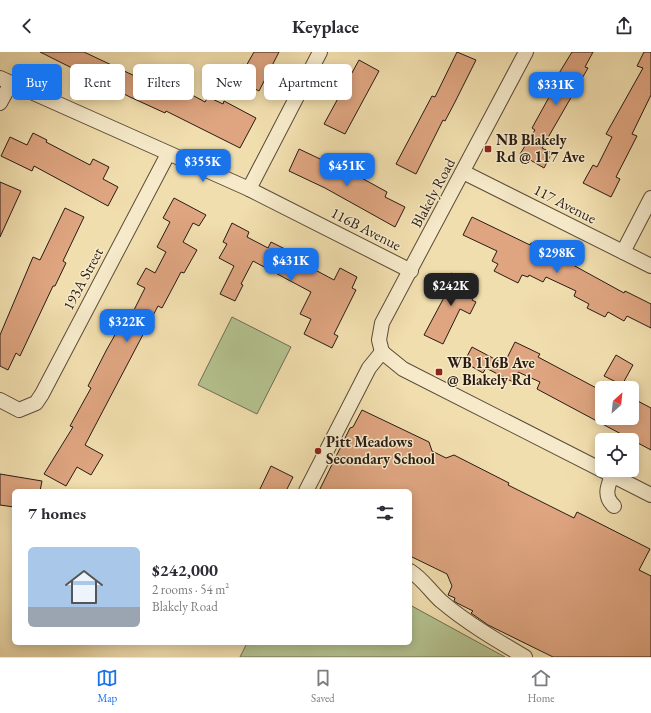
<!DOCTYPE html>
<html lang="en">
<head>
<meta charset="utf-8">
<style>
	:root { --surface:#fff; --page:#f7f7f7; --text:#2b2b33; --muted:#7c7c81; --line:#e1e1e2; --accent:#1a73e8 }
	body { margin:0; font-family:"EB Garamond",serif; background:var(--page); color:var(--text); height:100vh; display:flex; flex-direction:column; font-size:15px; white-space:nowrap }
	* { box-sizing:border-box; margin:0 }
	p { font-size:13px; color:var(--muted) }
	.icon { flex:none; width:22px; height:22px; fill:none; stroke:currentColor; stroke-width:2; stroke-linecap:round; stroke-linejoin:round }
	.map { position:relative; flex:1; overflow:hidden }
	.drawer { position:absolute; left:12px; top:437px; width:400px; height:156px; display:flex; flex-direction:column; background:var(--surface); border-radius:6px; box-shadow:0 2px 10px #0003 }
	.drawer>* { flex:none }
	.banner { position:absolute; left:12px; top:12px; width:400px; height:36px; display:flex; gap:8px }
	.needle { width:26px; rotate:27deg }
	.buttons { position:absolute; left:595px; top:329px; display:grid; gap:8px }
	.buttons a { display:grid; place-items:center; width:44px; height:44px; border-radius:6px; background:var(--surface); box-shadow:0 2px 10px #0003; font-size:20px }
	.price { position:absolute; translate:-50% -34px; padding:0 9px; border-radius:8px; background:var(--accent); color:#fff; font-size:13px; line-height:26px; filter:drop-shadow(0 1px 2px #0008) }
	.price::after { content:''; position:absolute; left:50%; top:24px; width:12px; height:9px; margin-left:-6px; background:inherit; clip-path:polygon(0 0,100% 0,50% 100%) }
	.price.active { background:#222; color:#fff }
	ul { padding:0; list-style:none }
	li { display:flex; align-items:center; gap:12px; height:100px; padding:0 16px }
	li+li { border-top:1px solid var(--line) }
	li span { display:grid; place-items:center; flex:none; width:112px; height:80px; border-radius:6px; color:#555 }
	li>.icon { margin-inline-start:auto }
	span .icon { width:48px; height:48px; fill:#fffc; stroke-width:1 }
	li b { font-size:17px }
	h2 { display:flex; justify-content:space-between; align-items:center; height:48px; padding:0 16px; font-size:17px }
	.pill { padding:0 14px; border-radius:6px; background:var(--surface); box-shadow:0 2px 10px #0003; font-size:14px; line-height:36px }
	.pill.active { background:var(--accent); color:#fff }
	header { display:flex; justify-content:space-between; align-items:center; height:52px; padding:0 16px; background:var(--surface); font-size:18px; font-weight:700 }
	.tab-bar { display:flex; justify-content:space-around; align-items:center; height:56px; border-top:1px solid var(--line); background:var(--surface); font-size:11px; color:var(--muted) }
	.tab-bar a { display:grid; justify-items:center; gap:2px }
	.tab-bar .active { color:var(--accent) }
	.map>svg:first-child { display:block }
</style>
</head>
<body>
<header><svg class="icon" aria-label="back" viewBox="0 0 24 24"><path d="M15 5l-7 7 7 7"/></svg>Keyplace<svg class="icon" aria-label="share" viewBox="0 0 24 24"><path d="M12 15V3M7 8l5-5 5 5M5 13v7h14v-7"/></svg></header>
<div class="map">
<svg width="651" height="605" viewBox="0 0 651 605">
	<rect width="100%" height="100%" fill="#f1deae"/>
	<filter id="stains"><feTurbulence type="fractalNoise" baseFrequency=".005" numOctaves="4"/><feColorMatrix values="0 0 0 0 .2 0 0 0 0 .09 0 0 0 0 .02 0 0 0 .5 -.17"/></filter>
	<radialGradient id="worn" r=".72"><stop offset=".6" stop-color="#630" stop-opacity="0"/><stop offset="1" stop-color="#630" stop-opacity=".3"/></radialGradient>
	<g fill="#b4c28f" stroke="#6e6e52">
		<path d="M232,265L291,295L257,362L198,333Z"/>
		<path d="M410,553L505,605H240L247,591H410Z"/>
	</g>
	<g fill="#dea580" stroke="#291b14">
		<path d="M40,0H84L139,26L141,22L181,41L183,38L205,50L208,45L223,52L224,49L256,66L240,96L166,59L165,61L130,45Z"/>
		<path d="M254,0H279L259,39L235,26L243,12L246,14Z"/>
		<path d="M457,0L476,8L455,50L445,69L443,68L416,122L396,112L432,44L435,45Z"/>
		<path d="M572,0H593L585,15L588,16L542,96L552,101L544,116L520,102L535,78L532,76L553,38L550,36Z"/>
		<path d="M644,0H651V43L632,82L637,84L616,125L620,127L611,145L583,131L593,113L597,115L612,85L606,82L643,16L637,14Z"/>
		<path d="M359,8L379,19L345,82L324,72Z"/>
		<path d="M33,81L47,88L46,90L90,113L93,107L109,115L103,127L118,135L108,154L34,114L32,119L1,104L10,85L27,93Z"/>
		<path d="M299,97L337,115L338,113L387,140L385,145L405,155L395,175L325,136L289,119Z"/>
		<path d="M0,130L21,139L0,185Z"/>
		<path d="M174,146L206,163L199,174L193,171L183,190L197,198L184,221L181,220L162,256L158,254L85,393L103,403L91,423L77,415L66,434L44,422L73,375L70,374L91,336L88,334L107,297L129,258L133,260L145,236L137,232L146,216L155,221L166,200L157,195L170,170L163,166Z"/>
		<path d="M65,156L84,165L63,209L66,211L55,234H53L20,304L16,301L8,318L0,314V283L33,205L40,208Z"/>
		<path d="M472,165L530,193L531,191L543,197L542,199L573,213L624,241L625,239L651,252V276L627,264L624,269L608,260L605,265L587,256L589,252L574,244L576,239L546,225L543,230L529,223L528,225L522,223L518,231L494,219L498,212L492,209L497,199L463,183Z"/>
		<path d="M232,171L249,180L247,185L268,196L271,190L299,204L297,207L304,212L334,228L340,216L357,225L352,236L356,238L334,282L338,284L332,296L304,282L311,267L300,262L311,240L253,209L241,232L243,233L235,249L220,242L234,214L219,206L227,192L223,190Z"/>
		<path d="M451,221L477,235L472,248L476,250L470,262L460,257L443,292L424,283L448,238L443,236Z"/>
		<path d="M515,290L540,302L538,305L602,339V366H632V346L651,356V398L537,337L540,330L518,320L513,330L486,316L483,321L464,310L472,295L504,312Z"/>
		<path d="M616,303L633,313L622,333L604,324Z"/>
		<path d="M362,358L429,390L432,399L446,406L454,403L509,431L508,433L574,466L577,460L650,497L639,518L651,524V605H553L488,573L471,561L473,559L457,551L454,549L455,546L448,543L452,534L447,522L410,504V439H319L350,376L353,375Z"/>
		<path d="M271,414L293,425L286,439H259Z"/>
		<path d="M0,422L42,429L40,439H14V455L0,453Z"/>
	</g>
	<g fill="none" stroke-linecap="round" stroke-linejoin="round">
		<defs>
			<g id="minor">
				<path d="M0,26L249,137L411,219"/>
				<path d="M0,51L11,31"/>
				<path d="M463,120L651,214"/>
				<path d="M249,137L320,0"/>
				<path d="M623,200L651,146"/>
				<path d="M382,300L379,288L382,271L526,0"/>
				<path d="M382,300L403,317L651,443"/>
				<path d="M0,348L19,358L36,351L42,342L168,102"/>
				<path d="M612,424C607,435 604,445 614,454"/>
				<path d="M306,439L369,316L382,300"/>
				<path d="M410,519C423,527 430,539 441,549C467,571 496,588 525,605"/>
			</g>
		</defs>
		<use href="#minor" stroke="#5b4c3a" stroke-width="16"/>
		<use href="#minor" stroke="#f6eaca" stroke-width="14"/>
	</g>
	<g fill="#8f2418" stroke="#f6eaca" stroke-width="1.5">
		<rect x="484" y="93" width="8" height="8" rx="2"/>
		<rect x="435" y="316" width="8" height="8" rx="2"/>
		<circle cx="318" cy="399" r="4"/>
	</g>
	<g text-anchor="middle" stroke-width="3" stroke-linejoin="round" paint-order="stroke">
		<g font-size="15" font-weight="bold" fill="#291b14" stroke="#f6eaca" text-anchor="start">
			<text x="496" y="93">NB Blakely<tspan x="496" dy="17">Rd @ 117 Ave</tspan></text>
			<text x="447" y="316">WB 116B Ave<tspan x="447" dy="17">@ Blakely Rd</tspan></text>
			<text x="326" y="395">Pitt Meadows<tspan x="326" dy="17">Secondary School</tspan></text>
		</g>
		<g font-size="15" fill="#291b14" stroke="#f6eaca">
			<text transform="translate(433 141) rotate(-62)" y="5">Blakely Road</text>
			<text transform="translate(565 152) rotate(27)" y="5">117 Avenue</text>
			<text transform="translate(366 177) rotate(27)" y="5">116B Avenue</text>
			<text transform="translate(83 227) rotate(-62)" y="5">193A Street</text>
		</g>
	</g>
	<rect width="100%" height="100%" filter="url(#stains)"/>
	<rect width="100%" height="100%" fill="url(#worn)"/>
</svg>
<div class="buttons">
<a><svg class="needle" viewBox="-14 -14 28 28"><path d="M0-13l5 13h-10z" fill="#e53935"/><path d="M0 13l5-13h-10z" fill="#7c7c81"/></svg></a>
<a><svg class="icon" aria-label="locate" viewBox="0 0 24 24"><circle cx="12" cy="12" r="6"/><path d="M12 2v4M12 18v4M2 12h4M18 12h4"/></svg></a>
</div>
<b class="price" style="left:556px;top:54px">$331K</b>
<b class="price" style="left:203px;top:131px">$355K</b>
<b class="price" style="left:347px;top:135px">$451K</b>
<b class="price" style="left:557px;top:222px">$298K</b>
<b class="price" style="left:291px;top:230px">$431K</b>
<b class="price active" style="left:451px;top:255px">$242K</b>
<b class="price" style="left:127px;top:291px">$322K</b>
<div class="banner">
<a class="pill active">Buy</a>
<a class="pill">Rent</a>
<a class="pill">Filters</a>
<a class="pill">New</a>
<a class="pill">Apartment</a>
</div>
<section class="drawer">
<h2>7 homes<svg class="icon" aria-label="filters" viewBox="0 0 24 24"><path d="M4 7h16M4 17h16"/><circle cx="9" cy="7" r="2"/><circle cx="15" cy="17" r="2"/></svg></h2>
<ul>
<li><span style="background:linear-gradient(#a9c7e8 75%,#9aa5b1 0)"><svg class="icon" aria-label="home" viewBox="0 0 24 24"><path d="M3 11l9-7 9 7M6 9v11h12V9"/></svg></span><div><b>$242,000</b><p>2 rooms · 54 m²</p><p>Blakely Road</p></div></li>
</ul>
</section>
</div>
<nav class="tab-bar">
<a class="active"><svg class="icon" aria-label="map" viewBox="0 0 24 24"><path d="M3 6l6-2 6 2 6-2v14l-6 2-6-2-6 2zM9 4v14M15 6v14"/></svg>Map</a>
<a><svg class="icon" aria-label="saved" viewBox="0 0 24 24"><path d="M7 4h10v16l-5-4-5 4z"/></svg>Saved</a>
<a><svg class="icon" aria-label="home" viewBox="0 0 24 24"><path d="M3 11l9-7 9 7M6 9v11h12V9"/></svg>Home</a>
</nav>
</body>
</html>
